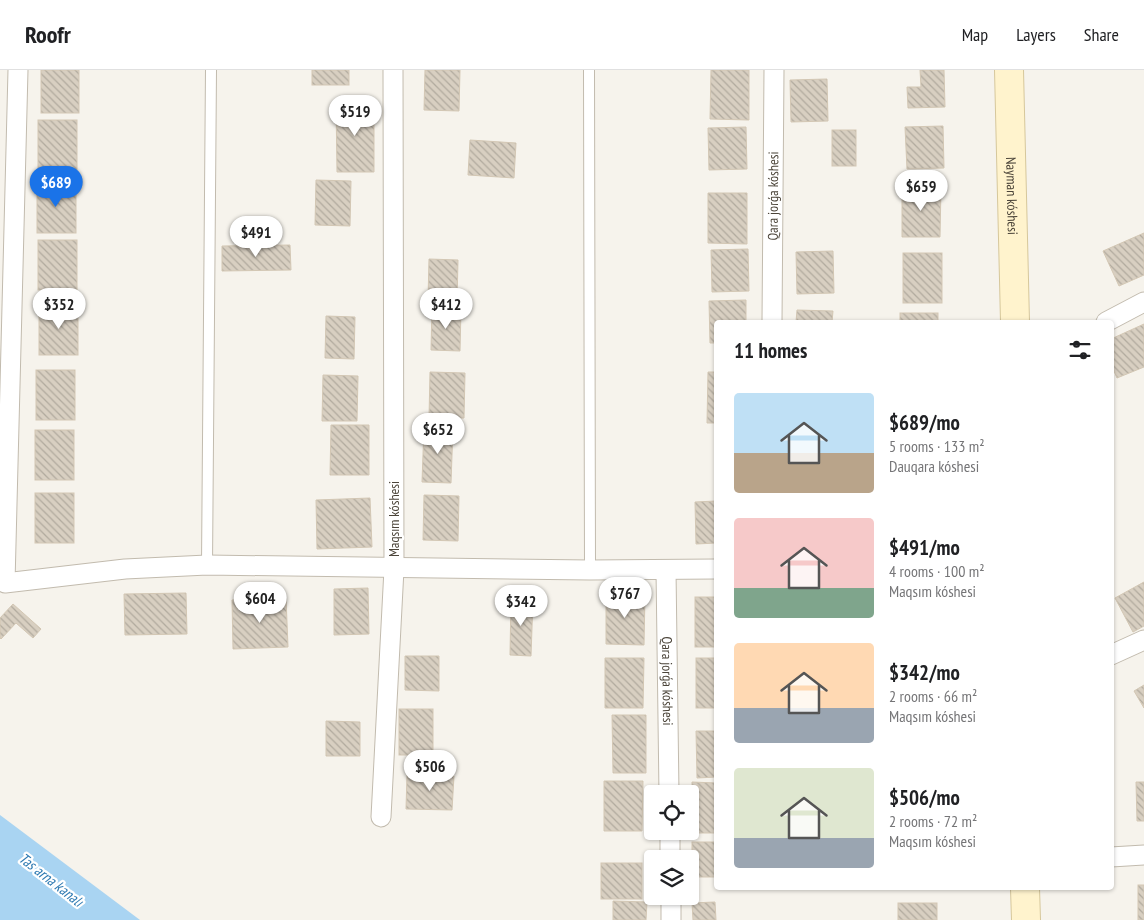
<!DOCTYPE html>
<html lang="en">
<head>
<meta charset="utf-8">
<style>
	:root { --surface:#fff; --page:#f6f6f6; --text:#202124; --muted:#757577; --line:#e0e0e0; --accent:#1a73e8 }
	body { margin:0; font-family:"PT Sans Narrow",sans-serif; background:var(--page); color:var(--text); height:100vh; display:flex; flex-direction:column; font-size:19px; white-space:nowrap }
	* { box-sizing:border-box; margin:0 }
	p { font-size:16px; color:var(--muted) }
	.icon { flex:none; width:28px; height:28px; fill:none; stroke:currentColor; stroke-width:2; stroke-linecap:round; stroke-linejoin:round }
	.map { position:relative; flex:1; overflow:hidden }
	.sheet { position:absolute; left:714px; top:250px; width:400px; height:570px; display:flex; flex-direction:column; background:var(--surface); border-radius:5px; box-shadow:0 1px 4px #0004 }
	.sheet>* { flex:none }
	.buttons { position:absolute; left:644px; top:715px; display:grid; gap:10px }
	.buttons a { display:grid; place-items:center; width:55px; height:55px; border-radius:5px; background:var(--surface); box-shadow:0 1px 4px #0004; font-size:25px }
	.price { position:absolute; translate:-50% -42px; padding:0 11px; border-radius:18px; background:#fff; color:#222; font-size:16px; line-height:32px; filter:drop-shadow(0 1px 2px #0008) }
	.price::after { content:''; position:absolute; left:50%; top:30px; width:15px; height:11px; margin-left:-8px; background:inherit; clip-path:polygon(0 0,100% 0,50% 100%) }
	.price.selected { background:var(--accent); color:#fff }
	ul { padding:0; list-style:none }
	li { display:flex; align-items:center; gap:15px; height:125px; padding:0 20px }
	li span { display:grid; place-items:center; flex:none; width:140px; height:100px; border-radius:5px; color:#555 }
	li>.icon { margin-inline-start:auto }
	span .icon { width:60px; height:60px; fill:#fffc; stroke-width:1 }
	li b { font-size:21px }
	h2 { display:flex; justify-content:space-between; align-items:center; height:60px; padding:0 20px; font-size:21px }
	header { display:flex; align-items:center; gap:30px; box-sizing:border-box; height:70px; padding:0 25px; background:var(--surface); border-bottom:1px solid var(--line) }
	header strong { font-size:24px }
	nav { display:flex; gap:28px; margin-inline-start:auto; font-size:18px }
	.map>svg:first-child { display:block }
</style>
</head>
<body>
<header>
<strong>Roofr</strong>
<nav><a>Map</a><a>Layers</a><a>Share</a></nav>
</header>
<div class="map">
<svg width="1144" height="850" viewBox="0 0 1144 850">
	<defs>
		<pattern id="building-back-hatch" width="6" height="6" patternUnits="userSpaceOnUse" patternTransform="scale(1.25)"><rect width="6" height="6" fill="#d8cfc1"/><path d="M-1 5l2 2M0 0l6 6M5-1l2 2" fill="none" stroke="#b1aa9e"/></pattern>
	</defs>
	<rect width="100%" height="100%" fill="#f6f3ec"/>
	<path fill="#a9d4f2" d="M0,745L140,850H0Z"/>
	<g fill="url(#building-back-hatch)" stroke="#d3c7b4">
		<rect x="41" y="0" width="38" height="43"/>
		<rect x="312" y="0" width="37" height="15"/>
		<path d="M425,0H460L459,41L424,40Z"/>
		<path d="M711,0H749V50L710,49Z"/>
		<path d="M920,0H944L945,37L908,38L907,17H921Z"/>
		<path d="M827,9L828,51L791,52L790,10Z"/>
		<path d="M336,33H374V102H337Z"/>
		<rect x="38" y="50" width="39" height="50"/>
		<path d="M943,56L944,98L907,99L905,57Z"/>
		<path d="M746,57L747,99L709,100L708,58Z"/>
		<rect x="832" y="60" width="24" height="36"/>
		<path d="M470,70L516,73L514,108L468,105Z"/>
		<path d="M316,110L351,111L350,156L315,155Z"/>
		<rect x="37" y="113" width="39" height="50"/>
		<path d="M902,117H941L940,167H902Z"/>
		<path d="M708,123H747V174L708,173Z"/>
		<path d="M1144,163V205L1119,216L1103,181Z"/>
		<rect x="38" y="170" width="39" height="50"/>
		<path d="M290,175L291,200L222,201V176Z"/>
		<path d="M748,179L749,221L712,222L711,180Z"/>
		<path d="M833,181L834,223L797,224L796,182Z"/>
		<rect x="903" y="183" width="39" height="50"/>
		<path d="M429,189L458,190L457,231L428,230Z"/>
		<path d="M746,230V252H716V273H710L709,231Z"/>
		<rect x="39" y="235" width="39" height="50"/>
		<path d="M432,238L461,239L460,281L431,280Z"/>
		<path d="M797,240L833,241L832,252H796Z"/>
		<rect x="900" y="243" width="38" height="9"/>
		<path d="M326,246L355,247L354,289L325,288Z"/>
		<path d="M1144,254V297L1117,308L1111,294V269Z"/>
		<rect x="36" y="300" width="39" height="50"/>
		<path d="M430,302L465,303L464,348H429Z"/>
		<path d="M708,302H716V353H707Z"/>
		<path d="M323,305L358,306L357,351H322Z"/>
		<path d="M331,355H369V405H330Z"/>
		<path d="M424,357H453L451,413L422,412Z"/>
		<rect x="35" y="360" width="39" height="50"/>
		<rect x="35" y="423" width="39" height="50"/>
		<path d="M424,425L459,426L458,471L423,470Z"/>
		<path d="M370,428L372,477L317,479L316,430Z"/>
		<path d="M716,431V473L696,474L695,432Z"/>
		<path d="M1144,512V556L1133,562L1115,528Z"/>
		<path d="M368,518L369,564L334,565V519Z"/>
		<path d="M186,523L187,564L125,565L124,524Z"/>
		<path d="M606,524H645L644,575L606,574Z"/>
		<rect x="695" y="527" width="21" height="50"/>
		<path d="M286,528L288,577L233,579L232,530Z"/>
		<path d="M511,529H533L531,586L510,585Z"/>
		<path d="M13,534L41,559L33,568L16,553L1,569L0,568V548Z"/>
		<path d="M405,586H439V621L405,620Z"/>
		<path d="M605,588H644L643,638H605Z"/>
		<rect x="696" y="588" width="20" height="50"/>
		<path d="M1144,615V638L1134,621Z"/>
		<rect x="399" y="639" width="34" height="46"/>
		<path d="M612,645H646V703H613Z"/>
		<path d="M326,651L360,652V686H326Z"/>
		<path d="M696,661H716V707L697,708Z"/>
		<path d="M407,705L454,706L452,740L406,739Z"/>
		<path d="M604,711H643L642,761H604Z"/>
		<path d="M692,712L716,713V763H692Z"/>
		<path d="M1136,712H1144V751H1137Z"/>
		<rect x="692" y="772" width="24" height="35"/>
		<rect x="601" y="793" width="41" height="36"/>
		<rect x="1138" y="815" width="6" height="35"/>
		<path d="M613,831L647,832L646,850H613Z"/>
		<path d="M715,832L716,850H693L692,833Z"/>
		<rect x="898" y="833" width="39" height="17"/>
	</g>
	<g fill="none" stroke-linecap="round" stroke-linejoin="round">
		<defs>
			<g id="lane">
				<path d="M589,0L590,500"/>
				<path d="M207,495L211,0"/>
			</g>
			<g id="street">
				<path d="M18,0L5,513L125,499L207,495L590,500L716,499"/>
				<path id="s1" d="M772,252L774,0"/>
				<path d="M1106,252L1144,232"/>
				<path id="s2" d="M666,500L669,724"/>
				<path d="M1111,585L1144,570"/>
				<path d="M381,747L394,499L393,0"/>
				<path d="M670,761V789"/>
				<path d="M1111,787L1144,785"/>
				<path d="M671,826V850"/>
			</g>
			<g id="secondary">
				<path id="s3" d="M1009,0L1015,252"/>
				<path d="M1025,818L1026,850"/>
			</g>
		</defs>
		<use href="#lane" stroke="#c2bbae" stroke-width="12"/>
		<use href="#street" stroke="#c2bbae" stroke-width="21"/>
		<use href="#secondary" stroke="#d6c79b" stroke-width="30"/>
		<use href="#lane" stroke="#fff" stroke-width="10"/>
		<use href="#street" stroke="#fff" stroke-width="19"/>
		<use href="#secondary" stroke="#fff3cd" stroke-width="28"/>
	</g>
	<g text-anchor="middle" stroke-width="4.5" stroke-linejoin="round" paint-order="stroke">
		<g font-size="14" fill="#4b4439" stroke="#fff">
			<text dy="5" stroke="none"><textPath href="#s1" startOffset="126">Qara jorǵa kóshesi</textPath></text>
			<text dy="5" stroke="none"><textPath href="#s3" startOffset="126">Nayman kóshesi</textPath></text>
			<text transform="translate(394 449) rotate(-90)" y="5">Maqsım kóshesi</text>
			<text dy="5" stroke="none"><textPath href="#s2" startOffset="111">Qara jorǵa kóshesi</textPath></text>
		</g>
		<g font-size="15" font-style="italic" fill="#2e7ab2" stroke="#fff">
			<text transform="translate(51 810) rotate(38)" y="5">Tas arna kanalı</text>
		</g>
	</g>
</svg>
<div class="buttons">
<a><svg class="icon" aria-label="locate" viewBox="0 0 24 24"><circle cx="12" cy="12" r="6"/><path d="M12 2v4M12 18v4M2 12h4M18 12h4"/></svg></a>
<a><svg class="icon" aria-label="layers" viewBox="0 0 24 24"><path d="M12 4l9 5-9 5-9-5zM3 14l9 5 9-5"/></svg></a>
</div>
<b class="price" style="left:355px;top:67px">$519</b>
<b class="price selected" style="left:56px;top:138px">$689</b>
<b class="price" style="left:921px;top:142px">$659</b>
<b class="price" style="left:256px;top:188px">$491</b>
<b class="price" style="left:59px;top:260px">$352</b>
<b class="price" style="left:446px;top:260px">$412</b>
<b class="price" style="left:438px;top:385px">$652</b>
<b class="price" style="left:625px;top:549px">$767</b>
<b class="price" style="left:260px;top:554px">$604</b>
<b class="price" style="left:521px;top:557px">$342</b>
<b class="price" style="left:430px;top:722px">$506</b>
<section class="sheet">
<h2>11 homes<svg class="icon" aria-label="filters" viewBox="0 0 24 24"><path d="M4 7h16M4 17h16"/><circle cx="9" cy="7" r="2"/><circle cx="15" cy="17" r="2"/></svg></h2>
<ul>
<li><span style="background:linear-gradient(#bfe0f5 60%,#b9a48a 0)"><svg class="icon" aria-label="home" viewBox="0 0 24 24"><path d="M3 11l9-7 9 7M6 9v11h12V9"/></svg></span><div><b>$689/mo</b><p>5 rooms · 133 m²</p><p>Dauqara kóshesi</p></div></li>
<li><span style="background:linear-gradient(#f6c9c9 70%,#7fa58c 0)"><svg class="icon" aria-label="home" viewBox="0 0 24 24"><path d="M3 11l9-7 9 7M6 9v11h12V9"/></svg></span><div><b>$491/mo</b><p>4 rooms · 100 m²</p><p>Maqsım kóshesi</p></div></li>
<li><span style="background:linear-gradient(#ffd9b3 65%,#9aa5b1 0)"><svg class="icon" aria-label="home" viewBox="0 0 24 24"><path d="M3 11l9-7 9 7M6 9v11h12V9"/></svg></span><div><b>$342/mo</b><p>2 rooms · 66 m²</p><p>Maqsım kóshesi</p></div></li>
<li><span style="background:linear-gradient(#dfe7d0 70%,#9aa5b1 0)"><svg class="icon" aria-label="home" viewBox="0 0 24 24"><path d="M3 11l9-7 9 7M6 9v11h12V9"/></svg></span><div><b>$506/mo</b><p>2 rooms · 72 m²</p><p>Maqsım kóshesi</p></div></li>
</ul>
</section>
</div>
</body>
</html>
